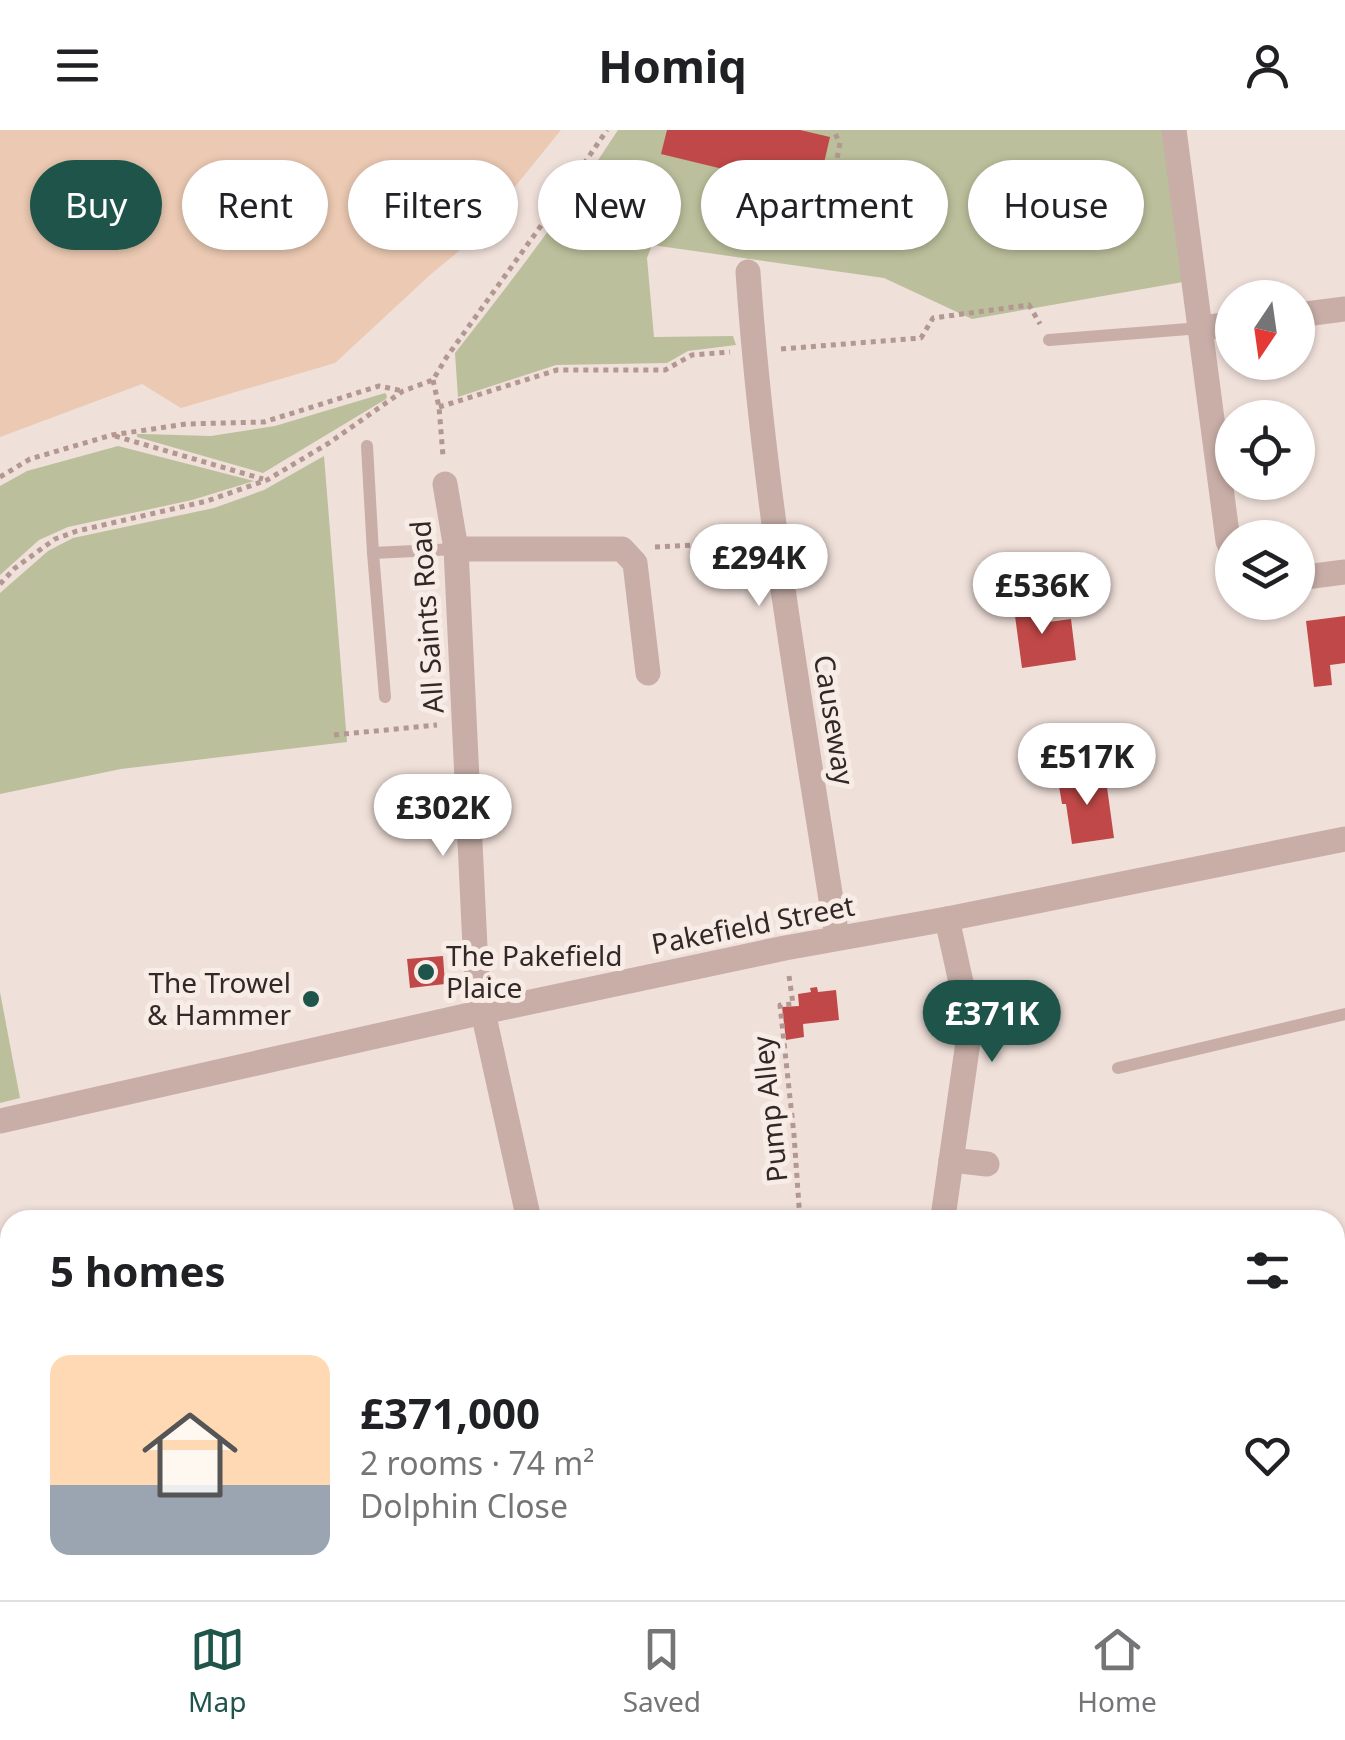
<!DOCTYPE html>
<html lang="en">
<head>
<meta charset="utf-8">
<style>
	:root { --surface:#fff; --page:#f6f6f6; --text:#202124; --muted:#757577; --line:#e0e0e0; --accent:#1f544a }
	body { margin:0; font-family:"Noto Sans",sans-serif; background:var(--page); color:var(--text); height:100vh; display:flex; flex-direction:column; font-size:38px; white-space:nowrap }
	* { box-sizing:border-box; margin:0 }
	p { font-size:32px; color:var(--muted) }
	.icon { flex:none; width:55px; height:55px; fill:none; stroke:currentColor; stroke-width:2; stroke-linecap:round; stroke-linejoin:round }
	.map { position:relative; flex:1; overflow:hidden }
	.details { position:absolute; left:0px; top:1080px; width:1345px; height:390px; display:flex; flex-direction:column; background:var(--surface); border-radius:30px 30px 0 0; box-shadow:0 2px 8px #0004 }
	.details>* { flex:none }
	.hud { position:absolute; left:30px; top:30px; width:1285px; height:90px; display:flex; gap:20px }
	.needle { width:65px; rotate:193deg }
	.fabs { position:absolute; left:1215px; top:150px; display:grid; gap:20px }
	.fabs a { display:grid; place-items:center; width:100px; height:100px; border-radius:50%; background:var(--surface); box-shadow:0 2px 8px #0004; font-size:50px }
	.price { position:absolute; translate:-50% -85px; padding:0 22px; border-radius:35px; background:#fff; color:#222; font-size:32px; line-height:65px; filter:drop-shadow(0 2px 5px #0008) }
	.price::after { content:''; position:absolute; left:50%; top:60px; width:30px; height:22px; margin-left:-15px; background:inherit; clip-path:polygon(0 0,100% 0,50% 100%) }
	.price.selected { background:var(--accent); color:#fff }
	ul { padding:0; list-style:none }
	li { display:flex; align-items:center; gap:30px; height:250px; padding:0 50px }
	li+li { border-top:2px solid var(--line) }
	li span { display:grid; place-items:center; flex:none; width:280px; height:200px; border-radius:20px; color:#555 }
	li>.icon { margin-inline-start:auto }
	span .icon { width:120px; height:120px; fill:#fffc; stroke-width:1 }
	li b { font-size:42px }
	h2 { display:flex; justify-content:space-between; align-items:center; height:120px; padding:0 50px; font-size:42px }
	.tag { padding:0 35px; border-radius:45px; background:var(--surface); box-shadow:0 2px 8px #0004; font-size:35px; line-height:90px }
	.tag.selected { background:var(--accent); color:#fff }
	header { display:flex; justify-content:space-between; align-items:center; height:130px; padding:0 50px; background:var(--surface); font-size:45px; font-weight:700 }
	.tab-bar { display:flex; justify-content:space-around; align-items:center; height:140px; border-top:2px solid var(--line); background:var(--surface); font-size:28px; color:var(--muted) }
	.tab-bar a { display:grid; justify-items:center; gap:5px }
	.tab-bar .selected { color:var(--accent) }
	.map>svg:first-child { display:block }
</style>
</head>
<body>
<header><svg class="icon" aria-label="menu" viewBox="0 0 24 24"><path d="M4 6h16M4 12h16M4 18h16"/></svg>Homiq<svg class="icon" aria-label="person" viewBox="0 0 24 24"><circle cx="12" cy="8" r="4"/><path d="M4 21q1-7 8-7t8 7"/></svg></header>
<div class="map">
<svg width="1345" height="1470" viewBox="0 0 1345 1470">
	<rect width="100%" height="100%" fill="#f0e0da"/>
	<g fill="#bbbf9b">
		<path d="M618,0H1164L1183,152L972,189L884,148L652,115L647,128L654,207L733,206L736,215L688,221L667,233L556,235L458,267L455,223C512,151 568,77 618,0Z"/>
		<path d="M385,263L387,266L386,269L263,343L137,307V304H142L211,306L275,296Z"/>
		<path d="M118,316L254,351L192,370L68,397L39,410L0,445V356L27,341Z"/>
		<path d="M324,326L347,612L121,639L0,664V463L48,421L73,408L214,378L264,360Z"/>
		<path d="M0,862L20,968L0,973Z"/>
	</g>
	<path fill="#ebc9b2" d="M0,0H561L470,112L430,145L335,233L181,278L142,254L0,307Z"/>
	<g fill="#c14848">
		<path d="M667,0H800L830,7L821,46L793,39L789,55L661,24Z"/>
		<path d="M1037,468L1041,493L1071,489L1076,530L1022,538L1013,471Z"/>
		<path d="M1345,486V533L1330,535L1332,555L1314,557L1306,491Z"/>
		<path d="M1100,644L1101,651L1106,650L1114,708L1072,714L1066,674H1062L1058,650Z"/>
		<path d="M443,826L445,854L410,858L407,829Z"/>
		<path d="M817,857L818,862L836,860L839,890L803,894L804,907L786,910L782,877L799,876L798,864L811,862L810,858Z"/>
		<path d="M1122,1460H1184L1185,1470H1123Z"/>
		<path d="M1208,1460H1247L1248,1469L1209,1470Z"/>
	</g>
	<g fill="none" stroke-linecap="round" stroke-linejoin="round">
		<g stroke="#b39791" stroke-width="5" stroke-dasharray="5 5" stroke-linecap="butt">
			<path d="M775,76V51"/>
			<path d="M756,115C777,72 770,73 818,65L834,45L840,13L833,0"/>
			<path d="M781,219L921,208L933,188L1029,175L1040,194"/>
			<path d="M433,250L439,277L443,326"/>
			<path d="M439,277L557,240H665L692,225L730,222"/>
			<path d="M115,306L263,349"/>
			<path d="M0,347L30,329L112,305L186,294L264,292L379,256L403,261"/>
			<path d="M655,417L749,412"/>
			<path d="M0,454L15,438L55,409L77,401L207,371L267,350L329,313L403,261L433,250L446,228L553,79L607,0"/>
			<path d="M334,605L437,595"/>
			<path d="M789,846L793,874L780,875L794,1005L800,1090"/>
			<path d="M839,1460L840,1470"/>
		</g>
		<g stroke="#c8aea7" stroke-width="12">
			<path d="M1049,210L1201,198"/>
			<path d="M367,316L373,423"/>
			<path d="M385,567L373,423L456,419"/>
			<path d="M1118,938L1345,884"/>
		</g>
		<g stroke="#c8aea7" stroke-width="25">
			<path d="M1174,0L1228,411L1232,420"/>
			<path d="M748,142C763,365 803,587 837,808"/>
			<path d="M1298,185L1345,179"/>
			<path d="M1201,198L1232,194"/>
			<path d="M445,354L456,419L476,838L483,882L529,1090"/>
			<path d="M456,419H622L635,433L648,543"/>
			<path d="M1298,448L1345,442"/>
			<path d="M0,991L483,882L785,818L947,789L1345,709"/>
			<path d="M951,1030L987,1034"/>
			<path d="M946,1090L944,1080L968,912V884L947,789"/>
			<path d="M0,1380L10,1378"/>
			<path d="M608,1460L610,1470"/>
			<path d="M471,1470L482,1460"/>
		</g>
		<g stroke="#9b7c78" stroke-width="25">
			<path d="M1335,1156L1345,1147"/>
			<path d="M1003,1470L1013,1460"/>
		</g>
	</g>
	<g fill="#1f544a" stroke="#f8ece6" stroke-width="4">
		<circle cx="426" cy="842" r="10"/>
		<circle cx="311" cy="869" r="10"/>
	</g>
	<g text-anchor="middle" stroke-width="10" stroke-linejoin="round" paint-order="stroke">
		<g font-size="28" fill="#342827" stroke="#f8ece6">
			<text transform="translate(427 487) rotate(-94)" y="10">All Saints Road</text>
			<text transform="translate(834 590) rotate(81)" y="10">Causeway</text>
			<text transform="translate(753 795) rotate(-11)" y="10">Pakefield Street</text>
			<text transform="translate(770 979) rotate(-96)" y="10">Pump Alley</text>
		</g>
		<g font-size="28" fill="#342827" stroke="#f8ece6" text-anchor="start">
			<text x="446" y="836">The Pakefield<tspan x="446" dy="32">Plaice</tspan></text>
			<text x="291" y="863" text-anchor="end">The Trowel<tspan x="291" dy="32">&amp; Hammer</tspan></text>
		</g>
	</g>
</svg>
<div class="fabs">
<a><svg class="needle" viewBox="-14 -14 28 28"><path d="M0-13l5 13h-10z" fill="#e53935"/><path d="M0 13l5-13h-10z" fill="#757577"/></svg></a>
<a><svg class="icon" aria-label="locate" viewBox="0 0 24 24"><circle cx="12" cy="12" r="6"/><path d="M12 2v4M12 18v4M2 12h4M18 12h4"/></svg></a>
<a><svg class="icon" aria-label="layers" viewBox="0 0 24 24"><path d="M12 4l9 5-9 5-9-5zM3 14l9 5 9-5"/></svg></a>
</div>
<b class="price" style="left:759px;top:479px">£294K</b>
<b class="price" style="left:1042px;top:507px">£536K</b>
<b class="price" style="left:1087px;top:678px">£517K</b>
<b class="price" style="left:443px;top:729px">£302K</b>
<b class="price selected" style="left:992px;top:935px">£371K</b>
<div class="hud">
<a class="tag selected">Buy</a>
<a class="tag">Rent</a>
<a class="tag">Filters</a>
<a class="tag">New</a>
<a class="tag">Apartment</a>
<a class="tag">House</a>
</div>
<section class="details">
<h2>5 homes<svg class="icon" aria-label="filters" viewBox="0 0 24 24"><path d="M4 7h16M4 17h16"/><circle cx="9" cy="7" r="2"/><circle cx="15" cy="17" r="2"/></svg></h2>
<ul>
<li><span style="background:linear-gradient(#ffd9b3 65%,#9aa5b1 0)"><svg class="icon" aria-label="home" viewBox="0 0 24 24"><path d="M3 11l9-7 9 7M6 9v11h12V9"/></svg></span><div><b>£371,000</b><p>2 rooms · 74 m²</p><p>Dolphin Close</p></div><svg class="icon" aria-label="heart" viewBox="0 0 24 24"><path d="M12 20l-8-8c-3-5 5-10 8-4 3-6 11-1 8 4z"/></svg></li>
</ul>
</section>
</div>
<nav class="tab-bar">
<a class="selected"><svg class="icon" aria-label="map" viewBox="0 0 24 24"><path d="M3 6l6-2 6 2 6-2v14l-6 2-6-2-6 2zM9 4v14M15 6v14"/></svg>Map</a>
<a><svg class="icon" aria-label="saved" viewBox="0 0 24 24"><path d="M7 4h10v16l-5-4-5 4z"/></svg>Saved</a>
<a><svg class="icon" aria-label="home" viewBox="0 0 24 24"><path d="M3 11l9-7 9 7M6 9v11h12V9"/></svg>Home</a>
</nav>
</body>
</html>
